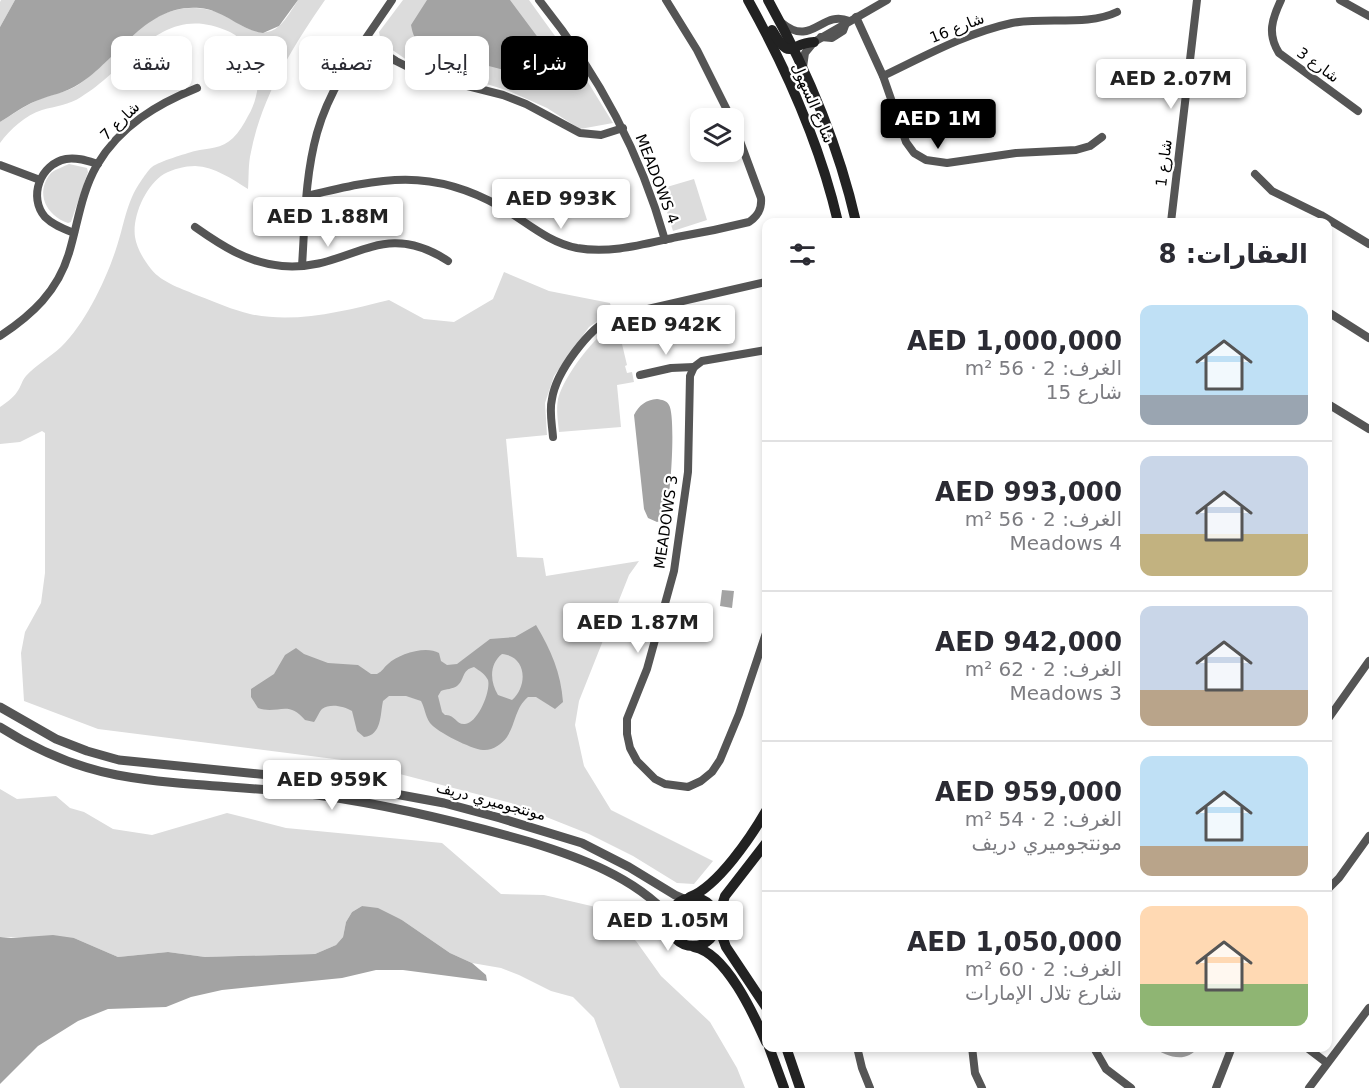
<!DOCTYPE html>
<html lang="ar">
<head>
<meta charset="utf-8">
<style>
	:root { --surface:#fff; --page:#f2f2f3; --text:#2b2b33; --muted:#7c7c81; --line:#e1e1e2; --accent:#000 }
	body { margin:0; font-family:"DejaVu Sans",Vazirmatn,sans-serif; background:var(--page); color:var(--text); direction:rtl; height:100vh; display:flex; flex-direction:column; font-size:22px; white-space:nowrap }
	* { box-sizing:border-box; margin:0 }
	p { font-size:20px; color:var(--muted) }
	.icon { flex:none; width:33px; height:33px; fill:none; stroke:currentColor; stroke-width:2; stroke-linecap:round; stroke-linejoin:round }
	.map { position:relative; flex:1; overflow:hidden; direction:ltr }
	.drawer { position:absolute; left:762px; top:218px; width:570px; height:834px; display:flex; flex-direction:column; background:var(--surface); border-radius:12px; box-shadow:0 3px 9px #0003; direction:rtl }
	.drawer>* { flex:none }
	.banner { position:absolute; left:18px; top:36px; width:570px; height:54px; direction:rtl; display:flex; gap:12px }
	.tools { position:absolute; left:690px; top:108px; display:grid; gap:12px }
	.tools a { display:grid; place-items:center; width:54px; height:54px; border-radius:12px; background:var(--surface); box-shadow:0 3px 9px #0003; font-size:30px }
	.price { position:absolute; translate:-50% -51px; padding:0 14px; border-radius:6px; background:#fff; color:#222; font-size:20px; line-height:39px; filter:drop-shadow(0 2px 3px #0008) }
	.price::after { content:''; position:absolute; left:50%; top:36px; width:18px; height:14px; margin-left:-9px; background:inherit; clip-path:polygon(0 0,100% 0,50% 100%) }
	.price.selected { background:var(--accent); color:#fff }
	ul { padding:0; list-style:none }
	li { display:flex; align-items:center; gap:18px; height:150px; padding:0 24px }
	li+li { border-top:2px solid var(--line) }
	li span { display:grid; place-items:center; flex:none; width:168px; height:120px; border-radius:12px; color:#555 }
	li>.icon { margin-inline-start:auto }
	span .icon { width:72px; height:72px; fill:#fffc; stroke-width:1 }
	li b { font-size:26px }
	h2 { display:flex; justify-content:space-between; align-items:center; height:72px; padding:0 24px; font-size:26px }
	.tag { padding:0 21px; border-radius:12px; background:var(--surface); box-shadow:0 3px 9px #0003; font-size:21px; line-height:54px }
	.tag.selected { background:var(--accent); color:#fff }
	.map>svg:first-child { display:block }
</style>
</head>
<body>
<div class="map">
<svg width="1369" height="1088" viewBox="0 0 1369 1088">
	<rect width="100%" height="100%" fill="#fff"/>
	<g fill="#dcdcdc">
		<path d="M1,0H15L0,27V2Z"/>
		<path d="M298,0H325C293,46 262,96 251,152C248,164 249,177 248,189C232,179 215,167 195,166C185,166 173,169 164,174C146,185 132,216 135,237C137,249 144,260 151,269C162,283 183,289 199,296C215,302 233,310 250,314C295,324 345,311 389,300L424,319L454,322L493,299L504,272L549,291L610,303L612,311L589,327L554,376L545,403L547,435L506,439L517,557L543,558L546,576L639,561L629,575L579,701L575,725L584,766L611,810L713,861L694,884L677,883L633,856L589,834L511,803L350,761L98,729L24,701L21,653L25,632L41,603L45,573V433L42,431L20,442L0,444V407C6,403 13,398 17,392C21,387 22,380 26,376C36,365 50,357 61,347C85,324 106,280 116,249C124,226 126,202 141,181C144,177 148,170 152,167C160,161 185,154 195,151C208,148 222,149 233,138C239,132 244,124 248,116C254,107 258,92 258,81C257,63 247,40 230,32C161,0 132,66 81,97C69,105 56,106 42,110C26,115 10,129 0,143V122C13,114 26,105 40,99C53,94 67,92 78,85C113,61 136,17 180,9C193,7 205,8 217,12C236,19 259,44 279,26C287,19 292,9 298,0Z"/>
		<path d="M403,0H529L586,79L613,123L580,129L547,108L509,91L461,76L414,65L381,42L379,32Z"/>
		<path d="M69,164L87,168L88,172L71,222L68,223C47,216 34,193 51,173C56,169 63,167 69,164Z"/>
		<path d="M694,179L707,220L673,231L660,189Z"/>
		<path d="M617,323L627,365L625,366L627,373L632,372L634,382L617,385L621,427L559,432C558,421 556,410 558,399C564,376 596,333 617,323Z"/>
		<path d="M0,789L17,799L56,796L70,808L84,812L113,829L152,835L227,813L286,828L442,843L501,894L544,895L600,908L636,941L661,976L710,1022L737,1068L745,1088H620L594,1018L573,997L551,991L519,975L501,968L472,963L450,953L402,920L362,906L352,912L346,922L343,937L336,945L315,954L205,957L168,952L118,957L74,938L0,937Z"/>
		<circle cx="692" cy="922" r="19"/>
	</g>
	<g fill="#a3a3a3" fill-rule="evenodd">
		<path d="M15,0H298L279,26L263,33C240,30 224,10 200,8C145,3 119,59 79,84C66,93 50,95 36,101C23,106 12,115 0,122V27Z"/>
		<path d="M427,0H510L548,51C547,67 540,75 524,75L431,51C418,43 414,41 411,25Z"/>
		<path d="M657,399C662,400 666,400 669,405C676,415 671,505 664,517C662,521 661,520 657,522L648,518L644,509L634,415C639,405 646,400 657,399Z"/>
		<path d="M722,590L734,591L732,608L720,606Z"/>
		<path d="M536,625C551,650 561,673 563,702L555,709L536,697H528C515,708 516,723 507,737C502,744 492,751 483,750C471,749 437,732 430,723C425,716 425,708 421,701L406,696H389L383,701C380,715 382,735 364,737L357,731L352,711C344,706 330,703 322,709C319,712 317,718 314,722L305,720C288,699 278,715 258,708L251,697V689L274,674L285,655L296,648L304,654L328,663L358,665L371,674H377C383,671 383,668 388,664C398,654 426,645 439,653L441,661L447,665L457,664L490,639L515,637ZM502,654C527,656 528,686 512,700L498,695C490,682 489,664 502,654ZM474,667C480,671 485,674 488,680C491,691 478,723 465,724C456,725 455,714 445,715L442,712L438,696L441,691C446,689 453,689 457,686C465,680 461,670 474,667Z"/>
		<path d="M362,906L378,908L402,920L450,953L472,963L486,975L487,981L403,970H376L342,978L222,990L191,997L166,1007L108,1009L78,1021L38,1046L0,1084V937L11,938L53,935L74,938L118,957L168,952L205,957L315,954L336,945L343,937L346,922L352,912Z"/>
		<circle cx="693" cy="922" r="8"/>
		<path d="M1152,1047H1199C1185,1064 1168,1057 1152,1047Z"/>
	</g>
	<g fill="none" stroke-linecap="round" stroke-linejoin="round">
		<g stroke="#555" stroke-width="8">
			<path d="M539,0C597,72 640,151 665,240"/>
			<path d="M666,0L697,50L731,118"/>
			<path d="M1281,0C1272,19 1267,34 1279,53L1358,111"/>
			<path d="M1340,0L1369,16"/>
			<path d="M856,17L883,76L906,142L914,153L926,160L947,163L1016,153L1076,150L1090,146L1102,137"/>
			<path d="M782,23C812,48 822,9 849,21"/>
			<path d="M821,37L832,38L843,31L846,23"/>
			<path d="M364,41L396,61L424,75L503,95L526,104L580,133L601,135L623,128"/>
			<path d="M803,67L805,53L814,42L887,0"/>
			<path d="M883,76C925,56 966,33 1012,23C1046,17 1088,26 1117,12"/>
			<path d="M0,165L40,180"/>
			<path d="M1255,174L1272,191L1321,215L1369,244"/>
			<path d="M307,196C381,178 431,167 501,207C527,222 547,242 577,248C611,254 644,244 677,237C701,233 725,228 749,222C758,216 762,209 761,198L734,125"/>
			<path d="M1171,222L1197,0"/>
			<path d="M195,227C222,246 248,263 282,266C350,272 379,216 448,261"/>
			<path d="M74,233C64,229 53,225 45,217C28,197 40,164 66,159C77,157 88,161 98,164"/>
			<path d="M302,266C305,221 305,176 317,133C331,83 364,42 392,0"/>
			<path d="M1328,312L1369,338"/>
			<path d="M0,336C32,315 58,291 69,253C78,223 81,193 97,165C120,126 157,104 197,88"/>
			<path d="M766,350L702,361L694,367L690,376L688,472L674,571L647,669L627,719V734L630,748L637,761L655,779L665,784L688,787L701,781L712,772L720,760L739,714L766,633"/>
			<path d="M640,375L671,368L694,367"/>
			<path d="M1328,404L1369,429"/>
			<path d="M553,437C552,424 549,411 552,399C556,372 589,328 613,317L766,282"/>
			<path d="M1328,719L1369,661"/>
			<path d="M1328,889L1339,878L1369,836"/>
			<path d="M857,1047L862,1068L870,1088"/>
			<path d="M972,1047L975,1073L982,1088"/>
			<path d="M1306,1047L1327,1063"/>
			<path d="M1094,1048L1106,1069L1131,1088"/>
			<path d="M1216,1088L1232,1047"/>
			<path d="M1309,1088L1369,1008"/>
		</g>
		<g stroke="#555" stroke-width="9">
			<path d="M0,707L56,739L87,751L119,760L319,780L444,803L500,818L582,843L629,867L675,895L684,899"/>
			<path d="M0,727C36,750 75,767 117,775C182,787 251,786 317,795C389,805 460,822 530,842C579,857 634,877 669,916"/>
		</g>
		<g stroke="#222" stroke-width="10">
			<path d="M748,0C787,70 820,144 838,222"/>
			<path d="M768,0C807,70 838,143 856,222"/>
			<path d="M772,30C791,63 789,43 814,42"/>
			<path d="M690,897C718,886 751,837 766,811"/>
			<circle cx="693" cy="922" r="24"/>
			<path d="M718,918L725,896L766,843"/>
			<path d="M718,925L726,947L766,1007"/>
			<path d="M694,947C726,953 754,1015 766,1042"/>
			<path d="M769,1047L784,1088"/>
			<path d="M786,1047L800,1088"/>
		</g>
	</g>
	<g text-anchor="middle" stroke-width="4.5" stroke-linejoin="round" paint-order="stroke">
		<g font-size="15" fill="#000" stroke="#fff">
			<text transform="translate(957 28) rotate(-22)" y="5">شارع 16</text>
			<text transform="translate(1318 65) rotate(36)" y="5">شارع 3</text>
			<text transform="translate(813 103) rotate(67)" y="5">شارع السهول</text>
			<text transform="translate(120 121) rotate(-44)" y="5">شارع 7</text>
			<text transform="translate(1164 163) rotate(-83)" y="5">شارع 1</text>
			<text transform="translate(657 179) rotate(69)" y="5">MEADOWS 4</text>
			<text transform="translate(666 522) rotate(-82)" y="5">MEADOWS 3</text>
			<text transform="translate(491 801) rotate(15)" y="5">مونتجوميري دريف</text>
		</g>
	</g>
</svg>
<div class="tools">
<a><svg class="icon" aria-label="layers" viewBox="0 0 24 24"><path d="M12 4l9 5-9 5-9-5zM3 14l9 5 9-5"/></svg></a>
</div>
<b class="price" style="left:1171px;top:110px">AED 2.07M</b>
<b class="price selected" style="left:938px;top:150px">AED 1M</b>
<b class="price" style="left:561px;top:230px">AED 993K</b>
<b class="price" style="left:328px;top:248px">AED 1.88M</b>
<b class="price" style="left:666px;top:356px">AED 942K</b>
<b class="price" style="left:638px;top:654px">AED 1.87M</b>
<b class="price" style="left:332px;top:811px">AED 959K</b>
<b class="price" style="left:668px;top:952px">AED 1.05M</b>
<div class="banner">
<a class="tag selected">شراء</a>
<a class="tag">إيجار</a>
<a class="tag">تصفية</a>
<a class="tag">جديد</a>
<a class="tag">شقة</a>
</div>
<section class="drawer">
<h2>العقارات: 8<svg class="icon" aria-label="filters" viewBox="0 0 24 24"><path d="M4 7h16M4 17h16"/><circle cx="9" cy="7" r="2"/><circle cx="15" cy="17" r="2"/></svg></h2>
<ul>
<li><span style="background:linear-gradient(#bfe0f5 75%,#9aa5b1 0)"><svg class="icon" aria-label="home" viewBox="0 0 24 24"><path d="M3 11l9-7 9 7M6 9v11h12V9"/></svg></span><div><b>AED 1,000,000</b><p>الغرف: 2 · 56 m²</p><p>شارع 15</p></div></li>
<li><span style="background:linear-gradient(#c9d6e8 65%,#c2b280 0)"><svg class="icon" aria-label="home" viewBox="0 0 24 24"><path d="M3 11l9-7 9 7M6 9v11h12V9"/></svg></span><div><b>AED 993,000</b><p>الغرف: 2 · 56 m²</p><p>Meadows 4</p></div></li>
<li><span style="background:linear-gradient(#c9d6e8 70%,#b9a48a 0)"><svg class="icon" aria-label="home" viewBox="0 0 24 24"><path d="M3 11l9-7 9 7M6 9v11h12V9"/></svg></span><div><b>AED 942,000</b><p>الغرف: 2 · 62 m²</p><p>Meadows 3</p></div></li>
<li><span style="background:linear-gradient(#bfe0f5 75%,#b9a48a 0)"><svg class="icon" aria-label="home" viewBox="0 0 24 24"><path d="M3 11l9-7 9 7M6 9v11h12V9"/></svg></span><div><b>AED 959,000</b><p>الغرف: 2 · 54 m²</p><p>مونتجوميري دريف</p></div></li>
<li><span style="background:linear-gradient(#ffd9b3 65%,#8fb573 0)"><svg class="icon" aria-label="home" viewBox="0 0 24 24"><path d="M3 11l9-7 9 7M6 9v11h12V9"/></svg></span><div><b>AED 1,050,000</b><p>الغرف: 2 · 60 m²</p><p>شارع تلال الإمارات</p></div></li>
</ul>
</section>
</div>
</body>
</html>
